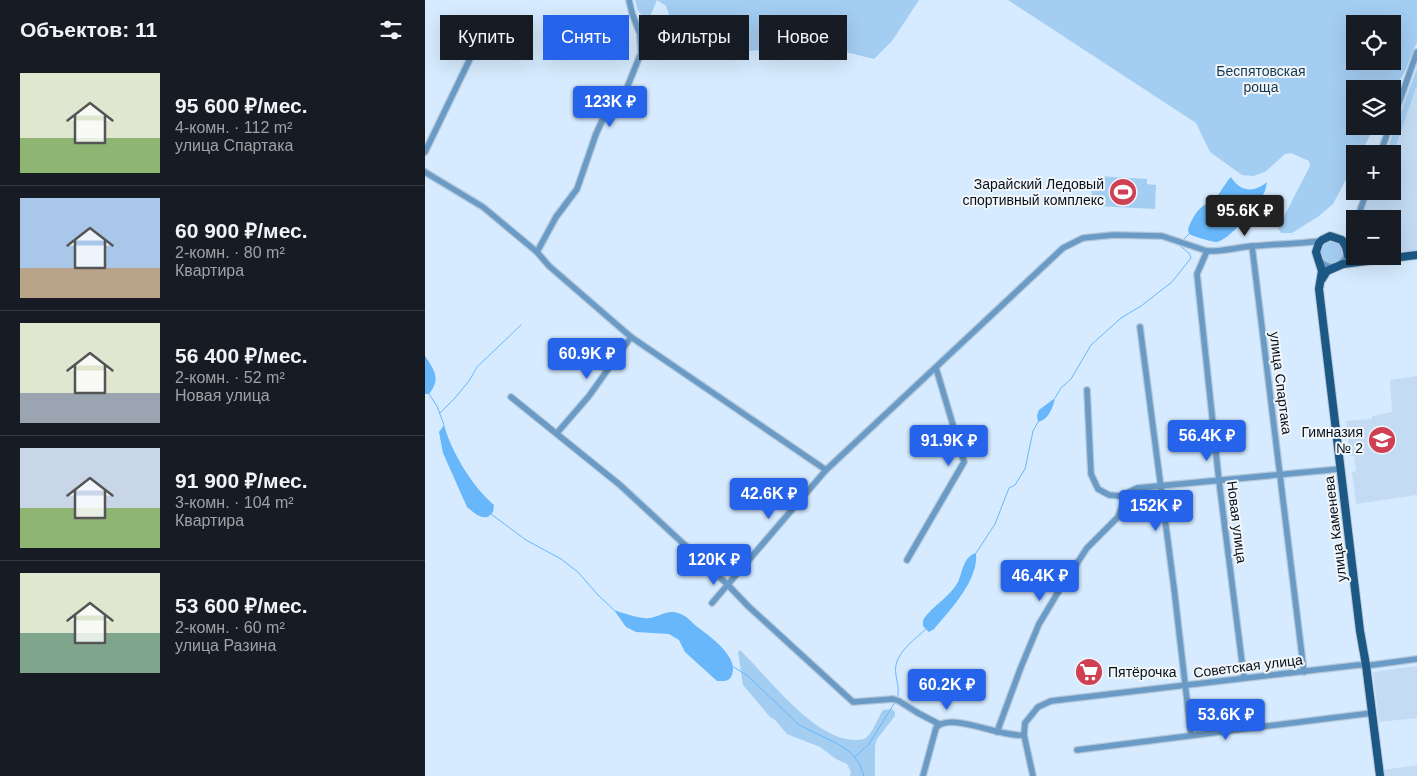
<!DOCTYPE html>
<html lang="ru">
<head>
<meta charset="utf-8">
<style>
	:root { --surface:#171b24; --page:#242831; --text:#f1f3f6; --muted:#9ea1a6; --line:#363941; --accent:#2563eb }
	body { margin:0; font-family:Helvetica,sans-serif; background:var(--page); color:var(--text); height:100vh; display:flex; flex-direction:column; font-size:19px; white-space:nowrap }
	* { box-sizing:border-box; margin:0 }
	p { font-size:16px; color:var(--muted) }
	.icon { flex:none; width:28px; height:28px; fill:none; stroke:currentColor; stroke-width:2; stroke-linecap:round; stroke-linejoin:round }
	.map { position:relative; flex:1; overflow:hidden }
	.sheet { display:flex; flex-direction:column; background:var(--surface); width:425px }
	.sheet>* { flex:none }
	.hud { position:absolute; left:15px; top:15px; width:475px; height:45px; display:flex; gap:10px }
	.buttons { position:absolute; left:921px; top:15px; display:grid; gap:10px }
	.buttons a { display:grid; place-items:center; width:55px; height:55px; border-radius:0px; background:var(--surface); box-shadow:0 5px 20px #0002; font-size:25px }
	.price { position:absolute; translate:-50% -42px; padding:0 11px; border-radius:5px; background:var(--accent); color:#fff; font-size:16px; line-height:32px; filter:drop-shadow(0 1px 2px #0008) }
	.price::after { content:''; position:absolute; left:50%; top:30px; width:15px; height:11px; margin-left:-8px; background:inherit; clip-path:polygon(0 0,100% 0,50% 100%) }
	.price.active { background:#222; color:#fff }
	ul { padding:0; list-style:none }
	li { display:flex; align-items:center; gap:15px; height:125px; padding:0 20px }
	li+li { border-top:1px solid var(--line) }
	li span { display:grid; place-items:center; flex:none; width:140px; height:100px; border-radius:0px; color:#555 }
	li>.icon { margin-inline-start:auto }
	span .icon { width:60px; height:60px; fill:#fffc; stroke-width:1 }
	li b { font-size:21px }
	h2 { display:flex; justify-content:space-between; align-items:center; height:60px; padding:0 20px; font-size:21px }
	.pill { padding:0 18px; border-radius:0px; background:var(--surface); box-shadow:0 5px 20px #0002; font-size:18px; line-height:45px }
	.pill.active { background:var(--accent); color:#fff }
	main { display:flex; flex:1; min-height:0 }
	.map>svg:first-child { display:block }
</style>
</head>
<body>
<main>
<section class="sheet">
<h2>Объектов: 11<svg class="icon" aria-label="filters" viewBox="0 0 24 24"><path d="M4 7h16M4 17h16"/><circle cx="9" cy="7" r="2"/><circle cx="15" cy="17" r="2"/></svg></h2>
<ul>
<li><span style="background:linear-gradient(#dfe7d0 65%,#8fb573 0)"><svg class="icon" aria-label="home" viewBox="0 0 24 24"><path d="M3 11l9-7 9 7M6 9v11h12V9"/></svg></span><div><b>95 600 ₽/мес.</b><p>4-комн. · 112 m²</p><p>улица Спартака</p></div></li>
<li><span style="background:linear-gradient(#a9c7e8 70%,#b9a48a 0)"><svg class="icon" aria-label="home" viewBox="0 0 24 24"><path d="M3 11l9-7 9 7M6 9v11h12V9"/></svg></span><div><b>60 900 ₽/мес.</b><p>2-комн. · 80 m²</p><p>Квартира</p></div></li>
<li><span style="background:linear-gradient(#dfe7d0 70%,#9aa5b1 0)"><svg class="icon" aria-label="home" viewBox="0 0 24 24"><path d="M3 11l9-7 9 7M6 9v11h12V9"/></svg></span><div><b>56 400 ₽/мес.</b><p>2-комн. · 52 m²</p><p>Новая улица</p></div></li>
<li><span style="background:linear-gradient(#c9d6e8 60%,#8fb573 0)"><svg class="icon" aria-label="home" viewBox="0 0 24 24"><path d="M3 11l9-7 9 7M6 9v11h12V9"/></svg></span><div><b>91 900 ₽/мес.</b><p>3-комн. · 104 m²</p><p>Квартира</p></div></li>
<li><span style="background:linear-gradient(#dfe7d0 60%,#7fa58c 0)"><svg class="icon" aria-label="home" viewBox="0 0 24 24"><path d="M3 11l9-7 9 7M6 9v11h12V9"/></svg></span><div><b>53 600 ₽/мес.</b><p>2-комн. · 60 m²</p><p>улица Разина</p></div></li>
</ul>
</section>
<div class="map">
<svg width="992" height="776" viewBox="0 0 992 776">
	<rect width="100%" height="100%" fill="#d6ebff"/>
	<g fill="#c3dcf4">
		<path d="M992,66V251L968,254V219H937L946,191H968V154H960Z"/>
		<path d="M992,376V495L931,504L927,472L931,471L929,456H925L921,421L947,419V416L967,412L965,380Z"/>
		<path d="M992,666V718L954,722L948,672Z"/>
		<path d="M992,765V776H959L958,770Z"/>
	</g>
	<g fill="#a4cdf2" fill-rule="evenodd">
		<path d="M210,0H494L467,41L449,59L400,47L388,58L378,59L367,48L322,51L245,17L241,6L232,0L225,17H218L213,11Z"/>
		<path d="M583,0H992V42L981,69L968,93V89H930V126H950L935,154H930V163L908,204L894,216L867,233H856L853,228L885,166L884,161L866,153L860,154L840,172L828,176L817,175L785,152L771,123ZM930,24H968V61H930Z"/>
		<path d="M992,69V85L968,154H961Z"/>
		<path d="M673,176L722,179V184L731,185L730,209L671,206L667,200L666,182Z"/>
		<circle cx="906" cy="252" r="12"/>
		<path d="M315,650C343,677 390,741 431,740C435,740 440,739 442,737C447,733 454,716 458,710L467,709L470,712V716L452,739L450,745V776H425L426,772L422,764L411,759L395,747L362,734L350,720L345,717L318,685L313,652Z"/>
	</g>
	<g fill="#67b7fa">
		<path d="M806,177C815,192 829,193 842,182C841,185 841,190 839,193C834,204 803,242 791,242C783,241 771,237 764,234L763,230C765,222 771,211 778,206C783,203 787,201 791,197C797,191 800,183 806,177Z"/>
		<path d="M0,356C10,371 16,379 4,394H0Z"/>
		<path d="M630,398C628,408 623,420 613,422L612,415L614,410Z"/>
		<path d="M19,425C27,453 47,486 69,505L68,512L63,517C54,518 49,513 42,507L18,453L14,432Z"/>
		<path d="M551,553C554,580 525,610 509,629L504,632L498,626V620C507,606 525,597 533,582C538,571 538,557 551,553Z"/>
		<path d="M189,610C198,613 209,617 219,618C233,620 240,607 256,614C261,616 267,622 271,626C283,635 317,658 306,677C303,682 297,681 292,681L260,652L254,640L244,634L211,632L201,627Z"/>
	</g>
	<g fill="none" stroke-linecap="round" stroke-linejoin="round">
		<g stroke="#67b7fa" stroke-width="1">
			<path d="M758,240L764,234"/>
			<path d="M4,394L12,406L19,425"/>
			<path d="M630,398L636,388L646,379L666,345L696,318L716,306L747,282L766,258L764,253L754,245"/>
			<path d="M15,413L30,398L44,381L52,367L96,325"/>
			<path d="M66,514L101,540L136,559L153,572L173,595L189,610"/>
			<path d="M551,553L570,524L584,488L590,485L600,469L608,431L613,422"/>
			<path d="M307,666L323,676L374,725L413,744L425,752L434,763L439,776"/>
			<path d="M472,699C475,690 472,683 471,675C467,655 488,641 501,629"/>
			<path d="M430,757L444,744L470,702"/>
		</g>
		<defs>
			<g id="minor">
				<path d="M968,120L992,52"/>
				<path d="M0,152L57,34L53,30"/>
				<path d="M955,154L965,126"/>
				<path d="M0,172L58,207L112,252L124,266L206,337L401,470"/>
				<path d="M932,219L942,191"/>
				<path d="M827,246L879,672"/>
				<path d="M782,251L772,274L794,481L819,678"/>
				<path d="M922,251L930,224"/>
				<path d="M112,252L131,217L152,189L171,134L182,110L199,95L216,53L215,34L207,13L204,0"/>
				<path d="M895,261C905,271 918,267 922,253"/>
				<path d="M715,327L749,588L766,735"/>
				<path d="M662,390L666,474L673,489L684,495L696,496L712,488L915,469"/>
				<path d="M86,397L195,485L302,584L323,606L428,702L468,699L474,701L493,713L514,724"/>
				<path d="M132,433L164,396L206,337"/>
				<path d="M482,560L539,462L511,368"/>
				<path d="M287,603L401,470L638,248L658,238L688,235L737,236L782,251C798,252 813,247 829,246C851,244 873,244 895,241"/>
				<path d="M572,732L596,667L614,624L635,589L662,548L693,517L702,494"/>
				<path d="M652,750L947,713"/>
				<path d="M498,776L511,728C524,711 576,738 599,735"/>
				<path d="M608,776L599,735L600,723L613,707L626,701L933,665H947L992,659"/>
			</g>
			<g id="major">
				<path d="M932,262L923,256L921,247L917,240L905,236L897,240L894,243L891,252L897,271L894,289L935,631L941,665L955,776"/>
				<path d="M897,279L902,271L918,264L992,255"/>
			</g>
		</defs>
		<use href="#minor" stroke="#b5c8da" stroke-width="8"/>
		<use href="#major" stroke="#b5c8da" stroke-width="10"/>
		<use href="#minor" stroke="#6a9bc6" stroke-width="5.5"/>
		<use href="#major" stroke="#1d5784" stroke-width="8"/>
	</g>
	<defs>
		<symbol id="stadium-disc" viewBox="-11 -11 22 22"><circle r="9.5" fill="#d04053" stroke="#f1f6fb"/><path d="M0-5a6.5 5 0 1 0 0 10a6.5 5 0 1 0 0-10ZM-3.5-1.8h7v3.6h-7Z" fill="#fff"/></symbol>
		<symbol id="school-disc" viewBox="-11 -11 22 22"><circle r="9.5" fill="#d04053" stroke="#f1f6fb"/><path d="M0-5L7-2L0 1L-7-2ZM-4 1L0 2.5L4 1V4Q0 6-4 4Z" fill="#fff"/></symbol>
		<symbol id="supermarket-disc" viewBox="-11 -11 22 22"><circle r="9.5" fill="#d04053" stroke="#f1f6fb"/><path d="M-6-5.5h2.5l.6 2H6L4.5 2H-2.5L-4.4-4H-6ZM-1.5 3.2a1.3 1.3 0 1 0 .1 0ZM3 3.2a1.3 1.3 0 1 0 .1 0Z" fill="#fff"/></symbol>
	</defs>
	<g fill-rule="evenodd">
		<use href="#stadium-disc" x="682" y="176" width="32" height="32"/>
		<use href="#school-disc" x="941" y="424" width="32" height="32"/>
		<use href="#supermarket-disc" x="648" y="656" width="32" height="32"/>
	</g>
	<g text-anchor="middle" stroke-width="4" stroke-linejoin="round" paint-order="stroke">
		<g font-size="14" fill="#163752" stroke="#f1f6fb">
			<text x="836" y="76">Беспятовская<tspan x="836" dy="16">роща</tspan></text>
		</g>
		<g font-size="14" fill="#081019" stroke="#f1f6fb" text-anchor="end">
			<text x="679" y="189">Зарайский Ледовый<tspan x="679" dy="16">спортивный комплекс</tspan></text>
			<text x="938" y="437">Гимназия<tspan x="938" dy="16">№ 2</tspan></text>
			<text x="683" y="677" text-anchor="start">Пятёрочка</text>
		</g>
		<g font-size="14" fill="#081019" stroke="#f1f6fb">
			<text transform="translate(856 383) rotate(83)" y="5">улица Спартака</text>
			<text transform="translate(812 522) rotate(83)" y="5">Новая улица</text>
			<text transform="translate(910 529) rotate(-97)" y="5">улица Каменева</text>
			<text transform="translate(823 666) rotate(-7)" y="5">Советская улица</text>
		</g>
	</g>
</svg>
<div class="buttons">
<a><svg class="icon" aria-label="locate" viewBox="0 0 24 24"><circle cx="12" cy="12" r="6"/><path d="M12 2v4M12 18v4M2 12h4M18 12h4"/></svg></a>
<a><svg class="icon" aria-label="layers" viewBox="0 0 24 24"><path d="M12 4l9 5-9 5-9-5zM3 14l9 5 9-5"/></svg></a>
<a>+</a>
<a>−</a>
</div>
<b class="price" style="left:185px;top:128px">123K ₽</b>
<b class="price active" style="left:820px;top:237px">95.6K ₽</b>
<b class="price" style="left:162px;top:380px">60.9K ₽</b>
<b class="price" style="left:782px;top:462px">56.4K ₽</b>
<b class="price" style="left:524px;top:467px">91.9K ₽</b>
<b class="price" style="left:344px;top:520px">42.6K ₽</b>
<b class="price" style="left:731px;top:532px">152K ₽</b>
<b class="price" style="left:289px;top:586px">120K ₽</b>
<b class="price" style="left:615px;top:602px">46.4K ₽</b>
<b class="price" style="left:522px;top:711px">60.2K ₽</b>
<b class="price" style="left:801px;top:741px">53.6K ₽</b>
<div class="hud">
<a class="pill">Купить</a>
<a class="pill active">Снять</a>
<a class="pill">Фильтры</a>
<a class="pill">Новое</a>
</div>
</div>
</main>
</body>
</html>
